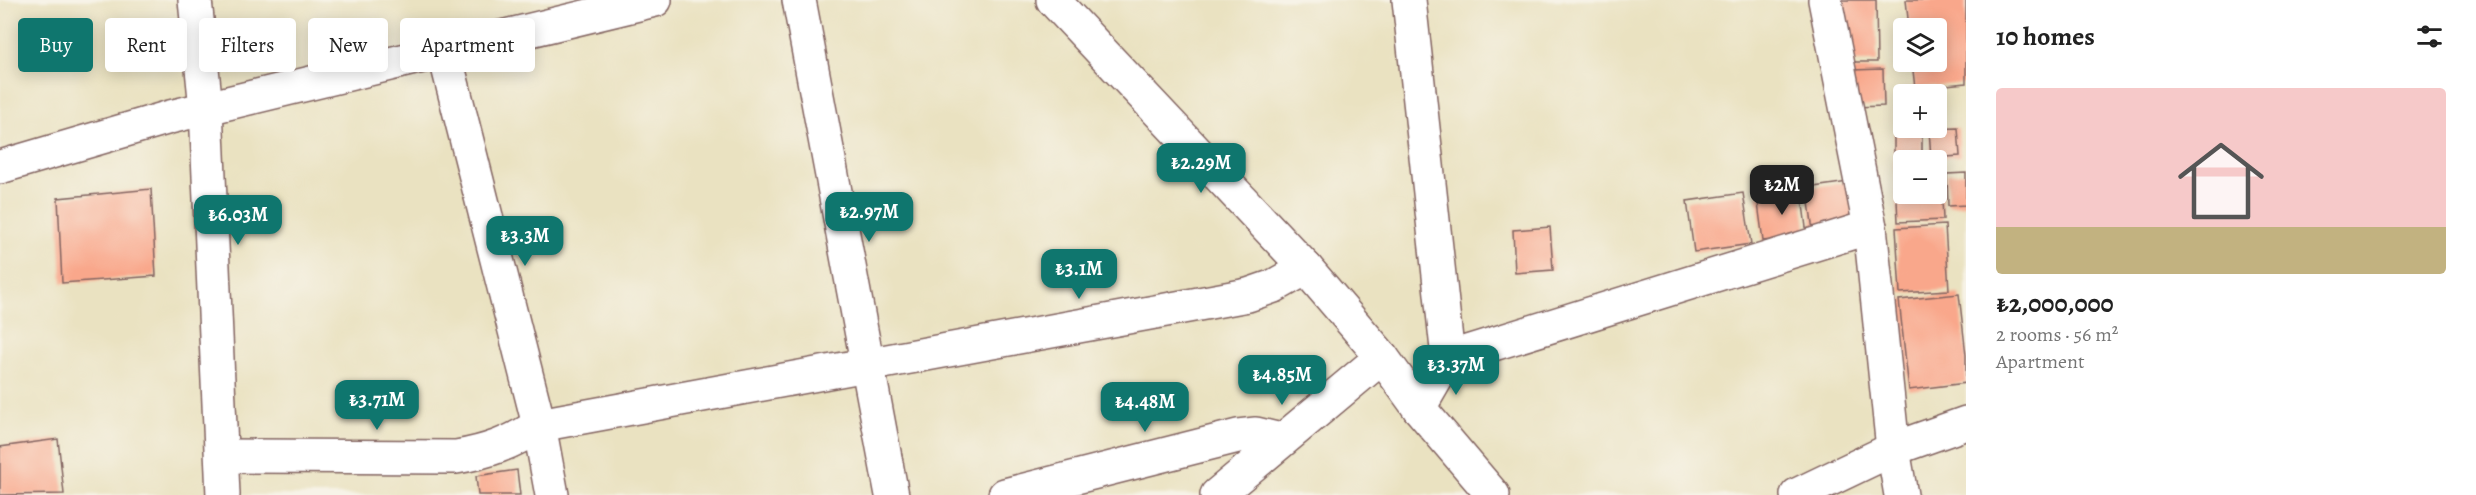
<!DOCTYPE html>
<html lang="en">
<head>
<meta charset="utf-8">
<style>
	:root { --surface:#fff; --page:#f6f6f6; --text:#222; --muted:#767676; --line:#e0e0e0; --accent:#0f766e }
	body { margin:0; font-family:Alegreya,serif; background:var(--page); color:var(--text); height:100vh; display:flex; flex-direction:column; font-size:22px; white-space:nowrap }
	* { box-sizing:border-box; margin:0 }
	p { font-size:20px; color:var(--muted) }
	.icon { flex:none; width:33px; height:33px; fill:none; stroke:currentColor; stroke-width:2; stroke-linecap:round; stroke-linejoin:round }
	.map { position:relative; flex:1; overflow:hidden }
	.sheet { display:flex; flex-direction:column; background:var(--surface); width:510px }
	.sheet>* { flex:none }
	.top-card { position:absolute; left:18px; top:18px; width:570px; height:54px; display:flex; gap:12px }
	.buttons { position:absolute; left:1893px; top:18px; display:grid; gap:12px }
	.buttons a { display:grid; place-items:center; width:54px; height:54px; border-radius:6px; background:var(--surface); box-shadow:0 3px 15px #0003; font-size:30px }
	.price { position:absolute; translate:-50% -51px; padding:0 14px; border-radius:12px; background:var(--accent); color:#fff; font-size:20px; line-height:39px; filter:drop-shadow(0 2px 3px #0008) }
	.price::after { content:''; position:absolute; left:50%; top:36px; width:18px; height:14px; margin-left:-9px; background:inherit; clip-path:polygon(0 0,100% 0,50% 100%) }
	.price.selected { background:#222; color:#fff }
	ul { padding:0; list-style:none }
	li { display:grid; align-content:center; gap:12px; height:318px; padding:0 30px }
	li+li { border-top:2px solid var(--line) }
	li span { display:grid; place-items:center; height:186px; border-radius:6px; color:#555 }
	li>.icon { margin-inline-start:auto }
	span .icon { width:108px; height:108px; fill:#fffc; stroke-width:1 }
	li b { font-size:26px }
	h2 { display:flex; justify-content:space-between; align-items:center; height:72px; padding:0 30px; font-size:26px }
	.pill { padding:0 21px; border-radius:6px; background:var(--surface); box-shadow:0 3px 15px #0003; font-size:21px; line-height:54px }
	.pill.selected { background:var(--accent); color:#fff }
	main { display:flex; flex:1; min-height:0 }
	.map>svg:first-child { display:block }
</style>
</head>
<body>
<main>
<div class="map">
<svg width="1966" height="495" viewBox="0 0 1966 495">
	<rect width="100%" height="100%" fill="#f7f3e8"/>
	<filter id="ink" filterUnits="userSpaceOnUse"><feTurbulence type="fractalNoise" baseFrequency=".0167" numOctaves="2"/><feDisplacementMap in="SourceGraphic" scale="12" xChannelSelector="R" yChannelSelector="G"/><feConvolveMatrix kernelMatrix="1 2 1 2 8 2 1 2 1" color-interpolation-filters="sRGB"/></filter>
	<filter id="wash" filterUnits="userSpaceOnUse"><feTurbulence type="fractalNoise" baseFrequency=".008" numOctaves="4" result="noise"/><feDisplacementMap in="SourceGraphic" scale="24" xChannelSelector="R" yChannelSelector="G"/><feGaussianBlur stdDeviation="1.35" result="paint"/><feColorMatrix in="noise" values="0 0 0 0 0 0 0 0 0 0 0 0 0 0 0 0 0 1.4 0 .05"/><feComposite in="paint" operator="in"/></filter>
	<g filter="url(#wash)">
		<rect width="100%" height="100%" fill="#eae2c1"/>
		<g id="blocks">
			<g fill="#f9a78b">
				<path d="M1841,0H1876L1877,62H1842Z"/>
				<path d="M1906,0H1966V83L1915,88L1912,62H1936V28H1909Z"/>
				<path d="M1883,69L1884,106L1853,107L1852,70Z"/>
				<path d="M1958,128L1960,156L1931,158L1929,129Z"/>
				<path d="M1894,132H1922V160H1904V172H1894Z"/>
				<path d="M1966,173V205L1948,206L1947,174Z"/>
				<path d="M1936,177H1941L1943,220L1898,222L1896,179H1904V194H1936Z"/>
				<path d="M1848,182L1854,225L1813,231L1807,188Z"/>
				<path d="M151,189L156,276L62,283L58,198Z"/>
				<path d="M1801,190L1807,235L1763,241L1757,196Z"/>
				<path d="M1743,193L1751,244L1694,252L1687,201Z"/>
				<path d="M1945,225L1949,290L1900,293L1896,228Z"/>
				<path d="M1550,227L1553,270L1515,273L1513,230Z"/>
				<path d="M1959,294L1966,355V383L1909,390L1899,300Z"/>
				<path d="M58,439L64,494L0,495V447Z"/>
				<path d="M517,470L520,495H478L476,476Z"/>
			</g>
		</g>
	</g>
	<g filter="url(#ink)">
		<use href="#blocks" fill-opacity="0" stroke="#826360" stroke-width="1.5"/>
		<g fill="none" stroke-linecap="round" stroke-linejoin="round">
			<defs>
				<g id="street">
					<path d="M195,0L206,108L223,495"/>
					<path d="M799,0L892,495"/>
					<path d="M1053,0L1306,268L1382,357L1419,408L1493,495"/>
					<path d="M1409,0L1448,358L1419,408"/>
					<path d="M1825,0L1870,227L1893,449L1901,495"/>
					<path d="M444,51L539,425L552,495"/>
					<path d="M0,167L170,117L655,0"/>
					<path d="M1448,358L1870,227"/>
					<path d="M223,456L456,457C487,452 512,443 539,425L1248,295L1274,286L1306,268"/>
					<path d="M1005,495L1238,436L1256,434L1281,440"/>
					<path d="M1217,495L1382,357"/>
					<path d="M1797,495L1893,449L1966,423"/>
				</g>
			</defs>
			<use href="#street" stroke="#826360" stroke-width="36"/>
			<use href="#street" stroke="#fff" stroke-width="33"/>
		</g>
	</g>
</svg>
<div class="buttons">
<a><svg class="icon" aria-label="layers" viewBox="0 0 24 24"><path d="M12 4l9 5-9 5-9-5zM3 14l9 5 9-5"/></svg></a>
<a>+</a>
<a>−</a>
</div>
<b class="price" style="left:1201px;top:194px">₺2.29M</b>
<b class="price selected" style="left:1782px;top:216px">₺2M</b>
<b class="price" style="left:869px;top:243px">₺2.97M</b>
<b class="price" style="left:238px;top:246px">₺6.03M</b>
<b class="price" style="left:525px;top:267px">₺3.3M</b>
<b class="price" style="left:1079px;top:300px">₺3.1M</b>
<b class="price" style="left:1456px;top:396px">₺3.37M</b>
<b class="price" style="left:1282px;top:406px">₺4.85M</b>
<b class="price" style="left:377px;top:431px">₺3.71M</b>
<b class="price" style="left:1145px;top:433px">₺4.48M</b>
<div class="top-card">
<a class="pill selected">Buy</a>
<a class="pill">Rent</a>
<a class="pill">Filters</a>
<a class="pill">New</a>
<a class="pill">Apartment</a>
</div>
</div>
<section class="sheet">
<h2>10 homes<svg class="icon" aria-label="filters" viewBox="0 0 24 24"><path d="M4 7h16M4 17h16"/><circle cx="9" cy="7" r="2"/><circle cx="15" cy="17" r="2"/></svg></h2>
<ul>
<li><span style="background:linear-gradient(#f6c9c9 75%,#c2b280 0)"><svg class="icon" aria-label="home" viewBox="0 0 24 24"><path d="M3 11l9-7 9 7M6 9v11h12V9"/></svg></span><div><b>₺2,000,000</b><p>2 rooms · 56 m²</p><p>Apartment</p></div></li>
</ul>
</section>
</main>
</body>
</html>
